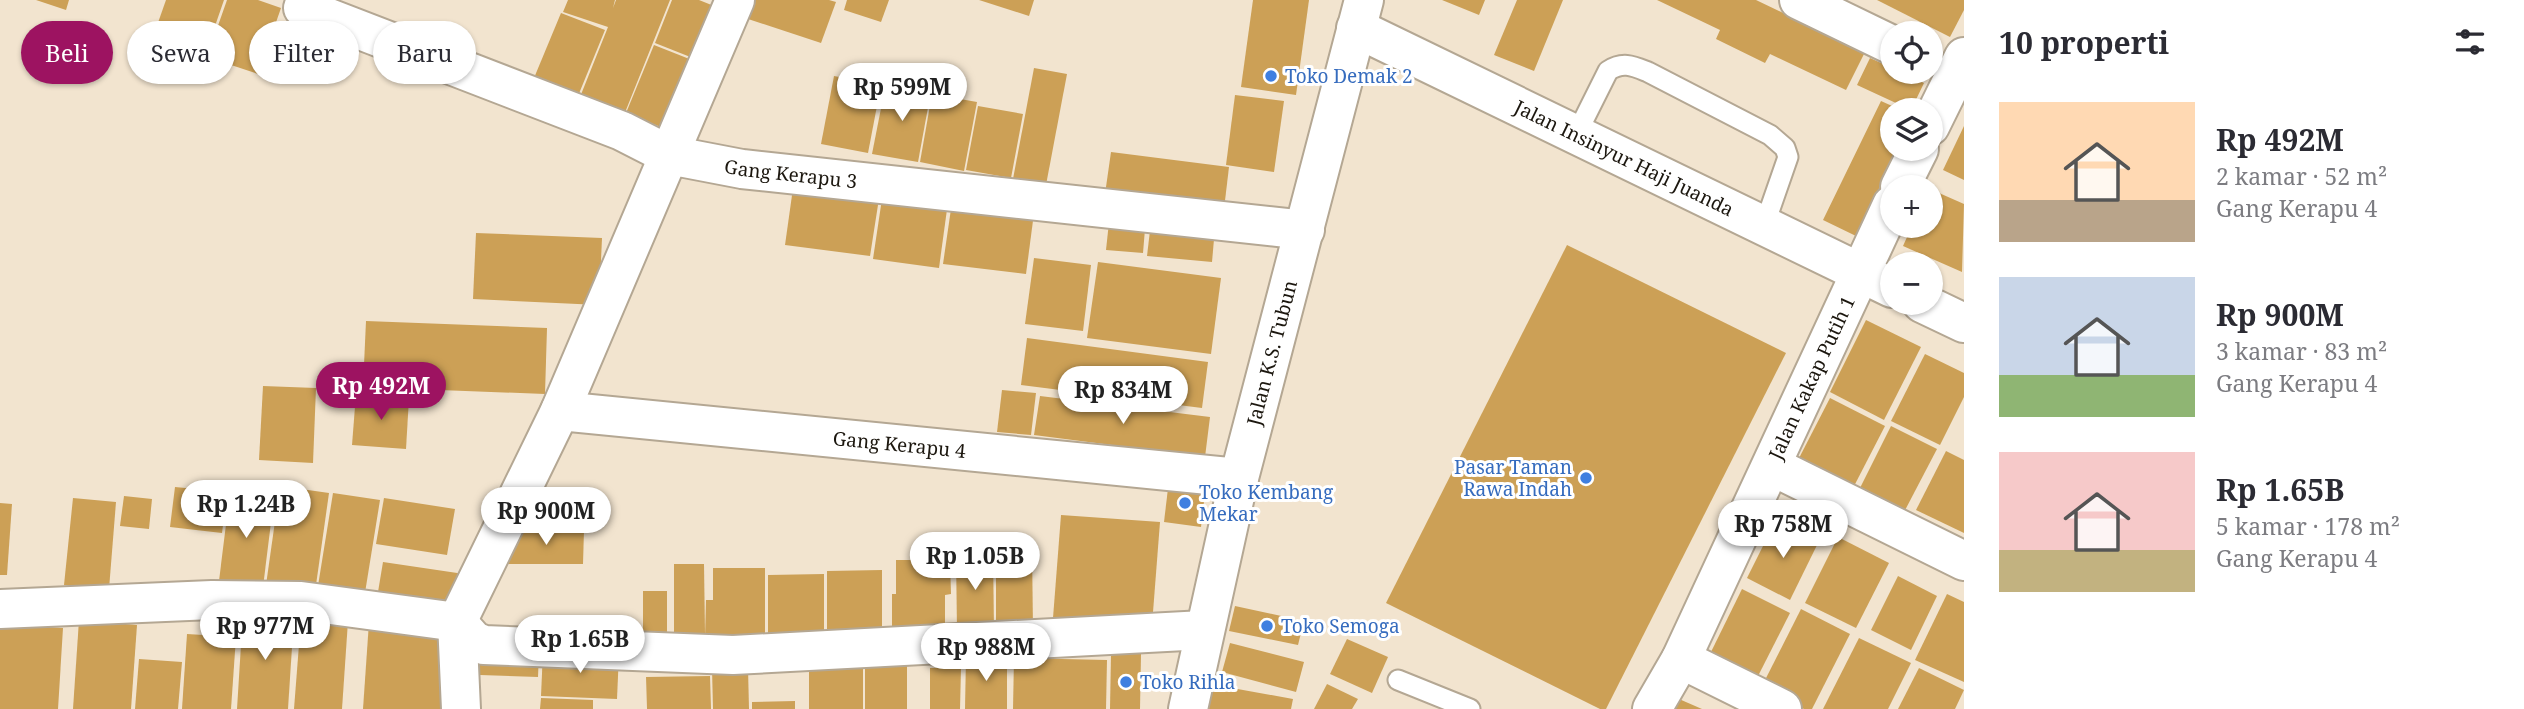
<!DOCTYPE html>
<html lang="id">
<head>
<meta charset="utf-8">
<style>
	:root { --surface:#fff; --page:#f2f2f3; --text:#2b2b33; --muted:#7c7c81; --accent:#9d1361 }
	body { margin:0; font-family:"Noto Serif",serif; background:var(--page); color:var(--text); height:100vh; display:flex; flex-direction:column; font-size:26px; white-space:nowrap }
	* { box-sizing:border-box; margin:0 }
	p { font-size:23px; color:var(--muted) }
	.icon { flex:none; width:38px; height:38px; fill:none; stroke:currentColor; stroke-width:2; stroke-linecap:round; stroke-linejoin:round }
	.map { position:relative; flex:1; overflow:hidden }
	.sheet { display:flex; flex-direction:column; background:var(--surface); width:560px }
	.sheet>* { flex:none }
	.hud { position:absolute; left:21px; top:21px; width:665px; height:63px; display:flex; gap:14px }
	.fabs { position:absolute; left:1880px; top:21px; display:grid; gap:14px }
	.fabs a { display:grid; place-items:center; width:63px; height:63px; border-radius:50%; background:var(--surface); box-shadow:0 2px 5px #0004; font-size:35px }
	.price { position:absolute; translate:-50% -60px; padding:0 16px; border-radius:24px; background:#fff; color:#222; font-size:23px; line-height:46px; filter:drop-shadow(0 2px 4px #0008) }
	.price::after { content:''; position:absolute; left:50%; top:42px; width:21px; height:16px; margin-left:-10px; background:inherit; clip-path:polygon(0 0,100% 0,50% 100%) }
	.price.current { background:var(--accent); color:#fff }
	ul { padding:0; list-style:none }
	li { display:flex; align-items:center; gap:21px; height:175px; padding:0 35px }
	li span { display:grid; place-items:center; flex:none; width:196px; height:140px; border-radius:0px; color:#555 }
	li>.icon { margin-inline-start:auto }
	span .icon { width:84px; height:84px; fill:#fffc; stroke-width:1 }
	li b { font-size:30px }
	h2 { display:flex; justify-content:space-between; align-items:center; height:84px; padding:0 35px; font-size:30px }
	.pill { padding:0 24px; border-radius:32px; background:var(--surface); box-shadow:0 2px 5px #0004; font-size:24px; line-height:63px }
	.pill.current { background:var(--accent); color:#fff }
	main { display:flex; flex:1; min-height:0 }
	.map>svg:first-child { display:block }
</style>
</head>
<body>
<main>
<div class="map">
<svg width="1964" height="709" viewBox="0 0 1964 709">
	<rect width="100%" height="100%" fill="#f2e4cf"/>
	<g fill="#cca056">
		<path d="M36,0H69L66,10Z"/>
		<path d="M166,0H224L206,52L154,34Z"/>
		<path d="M227,0H258L281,8L258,74L207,57Z"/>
		<path d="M568,0H615L613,8L616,0H670L624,115L580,97L608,27L563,12Z"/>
		<path d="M672,0H699L724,10L703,62L655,43Z"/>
		<path d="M748,0H829L836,2L821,43L742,17Z"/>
		<path d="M847,0H889L881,22L844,10Z"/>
		<path d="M979,0H1034L1029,16Z"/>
		<path d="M1253,0H1309L1296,95L1241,87Z"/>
		<path d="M1442,0H1485L1479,15Z"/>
		<path d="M1517,0H1563L1534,71L1494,55Z"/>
		<path d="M1657,0H1756L1865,52L1846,90L1770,54L1765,63L1716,39L1720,30Z"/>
		<path d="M1877,0H1964V10L1950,37Z"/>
		<path d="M561,13L605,30L578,96L534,78Z"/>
		<path d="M654,45L702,64L673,132L626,113Z"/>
		<path d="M1870,58L1892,68V72H1900L1924,83L1911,110L1857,85Z"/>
		<path d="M1034,68L1067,74L1046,185L1013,179Z"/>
		<path d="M834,76L881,85L868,153L821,144Z"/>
		<path d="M886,83L931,91L918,162L872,154Z"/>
		<path d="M932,94L977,102L964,171L920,162Z"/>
		<path d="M1235,95L1284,101L1274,172L1226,165Z"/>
		<path d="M1881,101L1901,110H1892V149H1898L1856,236L1823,220Z"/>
		<path d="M978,106L1023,114L1011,178L966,170Z"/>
		<path d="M1964,126V180L1943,170Z"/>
		<path d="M1111,152L1229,167L1224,209L1105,194Z"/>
		<path d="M794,181L880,192L870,256L785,245Z"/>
		<path d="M1930,189L1964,204L1962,272L1903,246L1912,226H1930Z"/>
		<path d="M883,192L948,202L939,268L873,259Z"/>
		<path d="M952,202L1034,213L1026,274L943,264Z"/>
		<path d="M1110,213L1146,217L1143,253L1106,250Z"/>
		<path d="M1151,222L1215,228L1212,262L1147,256Z"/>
		<path d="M476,233L602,238L599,305L473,299Z"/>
		<path d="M1567,245L1786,353L1606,709H1600L1386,603Z"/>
		<path d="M1034,258L1091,265L1083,331L1025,324Z"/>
		<path d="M1098,262L1221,278L1211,354L1087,338Z"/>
		<path d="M1866,320L1921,347L1884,420L1830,392Z"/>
		<path d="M366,321L547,328L545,394L363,387Z"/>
		<path d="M1027,338L1208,362L1202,408L1021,385Z"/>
		<path d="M1925,354L1964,373V397L1940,445L1891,421Z"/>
		<path d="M263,386L316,388L313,463L259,460Z"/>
		<path d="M1002,390L1036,393L1031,435L997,432Z"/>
		<path d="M356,394L409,398L406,449L352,445Z"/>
		<path d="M1040,396L1210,417L1205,457L1034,435Z"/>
		<path d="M1830,398L1885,426L1852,490L1797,462Z"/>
		<path d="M1891,426L1937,449L1902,516L1857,494Z"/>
		<path d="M1946,451L1964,460V533L1916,510Z"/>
		<path d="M1169,480L1206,484L1201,527L1164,522Z"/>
		<path d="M280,486L329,493L315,592L266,585Z"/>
		<path d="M175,487L227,492L222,533L170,527Z"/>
		<path d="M230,492L274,498L263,587L219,581Z"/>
		<path d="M333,493L380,500L364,599L317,592Z"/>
		<path d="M124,496L152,499L149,529L120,526Z"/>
		<path d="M73,498L116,502L109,589L64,585Z"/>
		<path d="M384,498L455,509L447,555L376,544Z"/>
		<path d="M0,503L12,504L7,575H0Z"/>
		<path d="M1061,515L1160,522L1152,625L1053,618Z"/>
		<path d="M1776,520L1819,541L1790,600L1747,578Z"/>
		<path d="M507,530H584L583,564H508Z"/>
		<path d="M1838,537L1889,563L1856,628L1805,603Z"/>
		<path d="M996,547H1032L1033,631H996Z"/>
		<path d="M993,552L994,632H957L956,553Z"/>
		<path d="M896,560H950L951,594L945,595V637H892V594H896Z"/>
		<path d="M383,562L464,574L457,616L376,604Z"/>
		<path d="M674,564H704L705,634H674Z"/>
		<path d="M713,568H765V637L705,638L706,600H713Z"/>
		<path d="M882,570V641H827V571Z"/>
		<path d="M824,574V639L768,640V575Z"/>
		<path d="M1898,576L1937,596L1911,650L1871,630Z"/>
		<path d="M1742,589L1790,613L1756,680L1709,656Z"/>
		<rect x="643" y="591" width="24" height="48"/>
		<path d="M1947,594L1964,602V682L1915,660Z"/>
		<path d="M1235,606L1304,621L1298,645L1229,631Z"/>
		<path d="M1801,609L1850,634L1812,709H1804L1761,688Z"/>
		<path d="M243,613L294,616L288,709H237Z"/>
		<path d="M301,619L348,621L342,709H294Z"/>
		<path d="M79,620L137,625L131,709H73Z"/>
		<path d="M369,622L452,628L446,709H363Z"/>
		<path d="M0,624L63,628L58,709H0Z"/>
		<path d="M187,634L236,637L231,709H182Z"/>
		<path d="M1859,638L1911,663L1888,709H1823Z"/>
		<path d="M1347,639L1388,657L1372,693L1330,674Z"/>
		<path d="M1230,643L1304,662L1296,692L1222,672Z"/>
		<path d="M480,650L539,652L538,677L480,675Z"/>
		<path d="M543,651L619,653L617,699L541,696Z"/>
		<path d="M1111,654H1141L1140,709H1110Z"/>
		<path d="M966,657H1007V709H965Z"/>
		<path d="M1014,658L1107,660L1106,709H1013Z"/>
		<path d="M139,659L182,662L178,709H135Z"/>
		<rect x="809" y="663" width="54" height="46"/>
		<rect x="865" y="663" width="42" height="46"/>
		<path d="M712,668H748L749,709H713Z"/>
		<path d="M930,668H961L960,709H930Z"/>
		<path d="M1919,668L1964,690L1955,709H1898Z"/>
		<path d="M710,676L711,709H647L646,677Z"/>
		<path d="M1210,684L1293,699L1291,709H1205Z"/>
		<path d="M1327,684L1358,699L1352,709H1314Z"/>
		<path d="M541,698L593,700V709H540Z"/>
		<path d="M1679,699L1702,709H1675Z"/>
		<path d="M795,701V709H752V702Z"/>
	</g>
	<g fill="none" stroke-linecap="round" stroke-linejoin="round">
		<defs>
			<g id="service">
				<path d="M1576,135L1608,71C1623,61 1633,66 1648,72L1770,135L1785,148L1788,157L1764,226"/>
				<path d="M1398,680L1470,709"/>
			</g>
			<g id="minor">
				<path d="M1799,0L1892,45"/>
				<path id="s1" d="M303,8L622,131L669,155L742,169L1305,230"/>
				<path d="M1930,126L1964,57"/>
				<path d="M1900,187L1919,149"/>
				<path id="s2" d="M560,411L1239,478"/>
				<path d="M1772,466L1964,561"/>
				<path d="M0,609L212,600L301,601L457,622L474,641L484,645L733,655L1204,630"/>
				<path d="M1681,659L1782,709"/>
				<path d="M461,709L457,622L560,411L735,0"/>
				<path id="s3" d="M1652,709L1681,659L1892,205"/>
			</g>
			<g id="tertiary">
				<path id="s4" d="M1356,28L1892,288"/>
				<path d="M1922,303L1964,323"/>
				<path id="s5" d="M1188,709L1239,478L1364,0"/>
			</g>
		</defs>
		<use href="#service" stroke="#b4a793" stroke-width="23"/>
		<use href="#minor" stroke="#b4a793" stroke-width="42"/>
		<use href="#tertiary" stroke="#b4a793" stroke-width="42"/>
		<use href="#service" stroke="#fff" stroke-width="19"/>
		<use href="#minor" stroke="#fff" stroke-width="38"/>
		<use href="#tertiary" stroke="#fff" stroke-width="38"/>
	</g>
	<g fill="#3f7fe0" stroke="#fff" stroke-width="2.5">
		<circle cx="1271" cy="76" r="7"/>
		<circle cx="1586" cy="478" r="7"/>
		<circle cx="1185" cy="503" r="7"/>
		<circle cx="1267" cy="626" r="7"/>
		<circle cx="1126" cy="682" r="7"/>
	</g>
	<g text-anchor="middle" stroke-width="6" stroke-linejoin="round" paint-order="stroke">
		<g font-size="19" fill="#366cbe" stroke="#fff" text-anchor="start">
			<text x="1285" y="83">Toko Demak 2</text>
			<text x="1572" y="474" text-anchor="end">Pasar Taman<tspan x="1572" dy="22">Rawa Indah</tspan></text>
			<text x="1199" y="499">Toko Kembang<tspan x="1199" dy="22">Mekar</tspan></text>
			<text x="1281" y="633">Toko Semoga</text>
			<text x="1140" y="689">Toko Rihla</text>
		</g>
		<g font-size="19" fill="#1c170f" stroke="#fff">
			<text dy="7" stroke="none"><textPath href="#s4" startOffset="298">Jalan Insinyur Haji Juanda</textPath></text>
			<text dy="7" stroke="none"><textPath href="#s1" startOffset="518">Gang Kerapu 3</textPath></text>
			<text dy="7" stroke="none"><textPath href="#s5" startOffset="366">Jalan K.S. Tubun</textPath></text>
			<text dy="7" stroke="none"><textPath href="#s3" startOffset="368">Jalan Kakap Putih 1</textPath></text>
			<text dy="7" stroke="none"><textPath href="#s2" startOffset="341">Gang Kerapu 4</textPath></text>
		</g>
	</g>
</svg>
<div class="fabs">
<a><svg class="icon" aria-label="locate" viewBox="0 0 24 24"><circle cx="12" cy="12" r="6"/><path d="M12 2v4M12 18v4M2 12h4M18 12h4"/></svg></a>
<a><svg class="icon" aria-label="layers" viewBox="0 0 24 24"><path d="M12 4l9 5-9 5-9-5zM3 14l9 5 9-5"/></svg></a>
<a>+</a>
<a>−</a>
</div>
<b class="price" style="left:902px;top:123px">Rp 599M</b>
<b class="price current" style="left:381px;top:422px">Rp 492M</b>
<b class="price" style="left:1123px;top:426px">Rp 834M</b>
<b class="price" style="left:246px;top:540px">Rp 1.24B</b>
<b class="price" style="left:546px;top:547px">Rp 900M</b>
<b class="price" style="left:1783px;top:560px">Rp 758M</b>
<b class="price" style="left:975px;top:592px">Rp 1.05B</b>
<b class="price" style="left:265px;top:662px">Rp 977M</b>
<b class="price" style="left:580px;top:675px">Rp 1.65B</b>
<b class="price" style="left:986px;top:683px">Rp 988M</b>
<div class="hud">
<a class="pill current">Beli</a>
<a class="pill">Sewa</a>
<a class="pill">Filter</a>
<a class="pill">Baru</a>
</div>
</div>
<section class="sheet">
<h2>10 properti<svg class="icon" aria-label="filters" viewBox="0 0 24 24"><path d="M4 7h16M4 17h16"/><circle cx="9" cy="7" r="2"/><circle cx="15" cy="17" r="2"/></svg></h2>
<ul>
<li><span style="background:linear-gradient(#ffd9b3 70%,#b9a48a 0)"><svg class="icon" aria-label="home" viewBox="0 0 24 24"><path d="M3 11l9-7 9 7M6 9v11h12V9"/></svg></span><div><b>Rp 492M</b><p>2 kamar · 52 m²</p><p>Gang Kerapu 4</p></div></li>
<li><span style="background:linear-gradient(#c9d6e8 70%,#8fb573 0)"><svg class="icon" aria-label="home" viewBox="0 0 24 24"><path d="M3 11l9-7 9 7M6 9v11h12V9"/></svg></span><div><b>Rp 900M</b><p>3 kamar · 83 m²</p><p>Gang Kerapu 4</p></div></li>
<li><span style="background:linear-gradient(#f6c9c9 70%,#c2b280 0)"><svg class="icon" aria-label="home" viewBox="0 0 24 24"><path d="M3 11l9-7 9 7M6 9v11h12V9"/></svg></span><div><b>Rp 1.65B</b><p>5 kamar · 178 m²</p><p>Gang Kerapu 4</p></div></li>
</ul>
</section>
</main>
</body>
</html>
